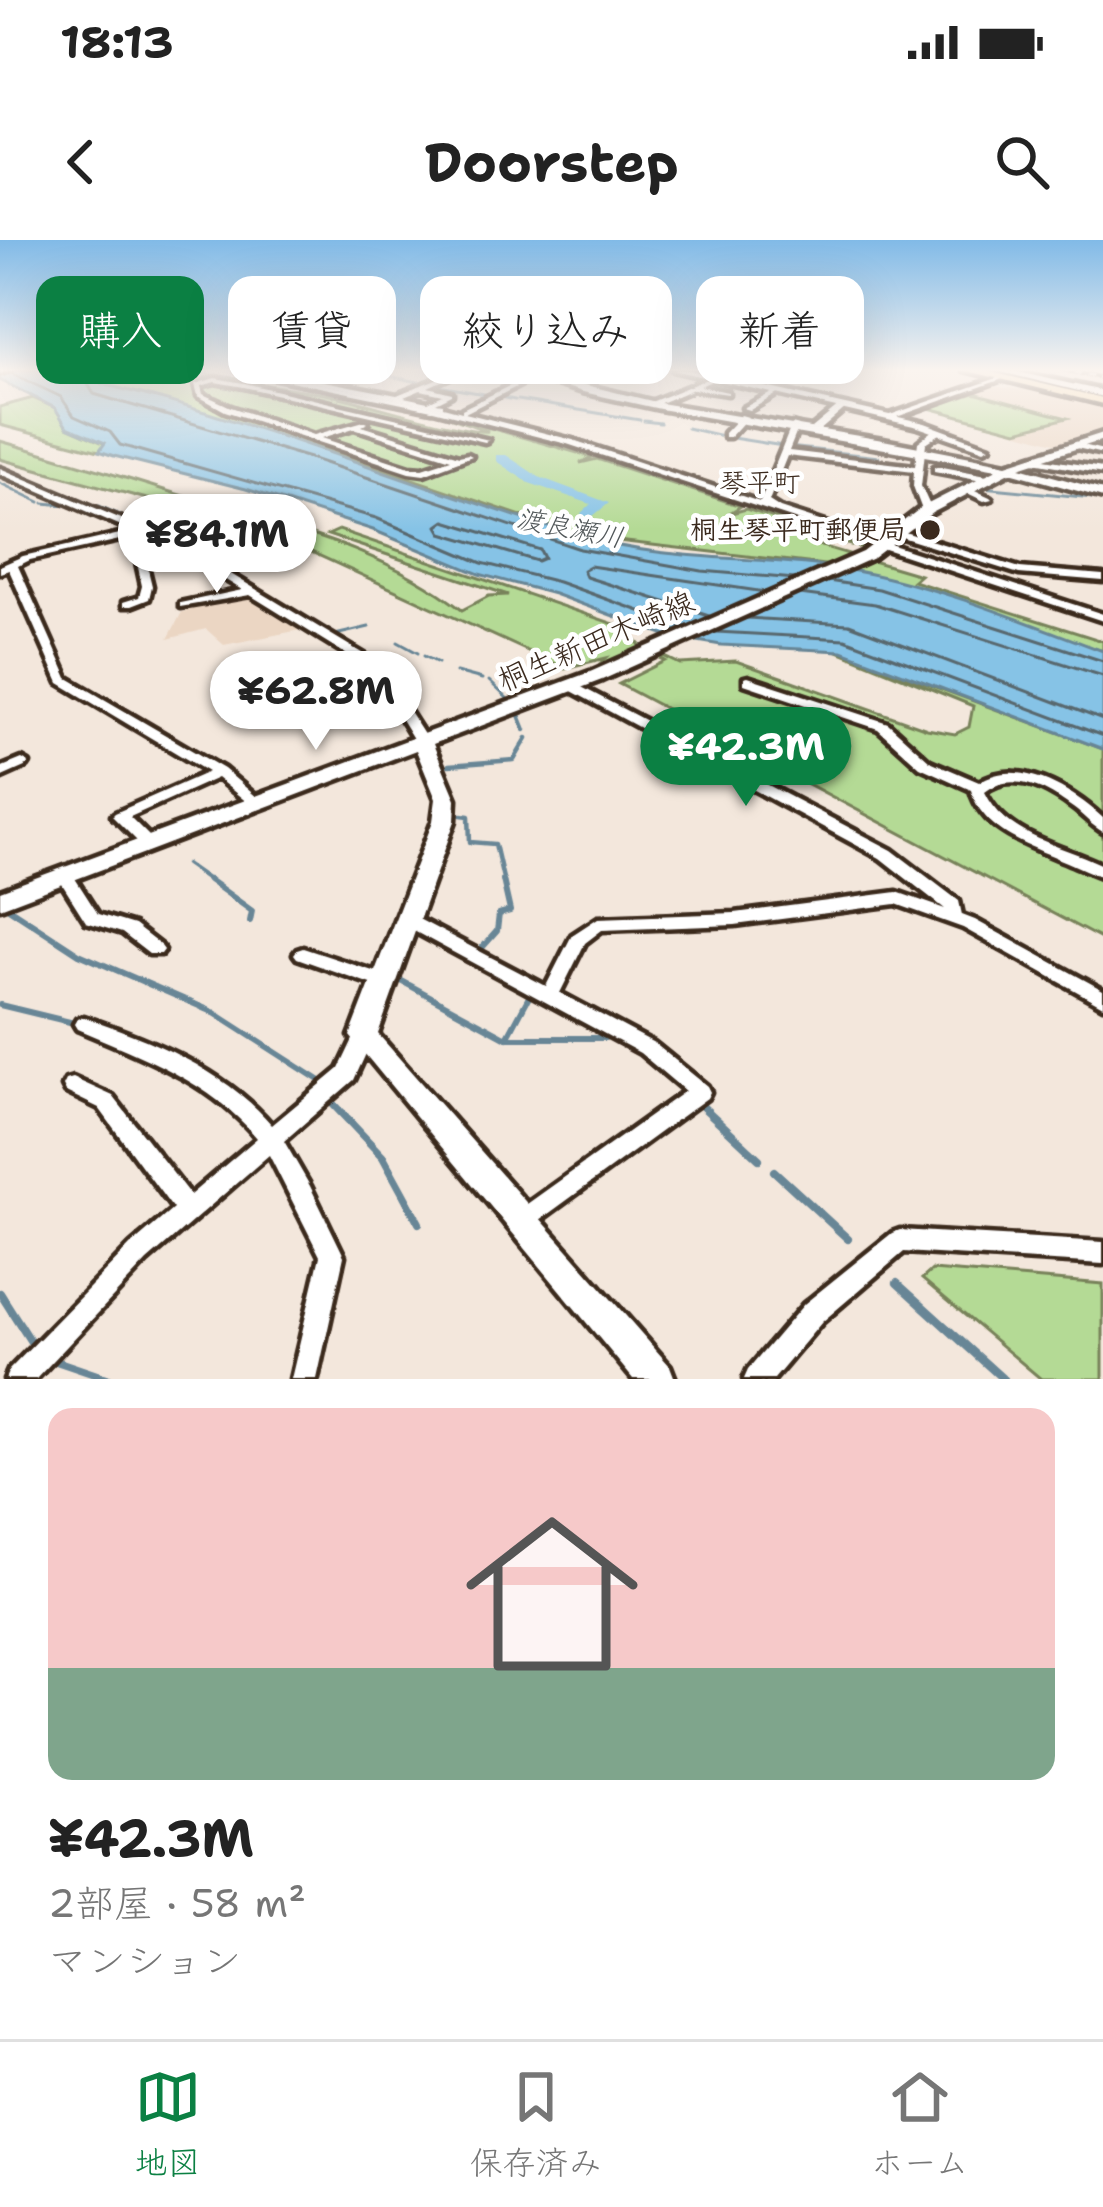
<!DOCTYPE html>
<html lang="ja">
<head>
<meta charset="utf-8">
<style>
	:root { --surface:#fff; --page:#f2f2f2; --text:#222; --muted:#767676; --line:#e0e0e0; --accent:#0b8043 }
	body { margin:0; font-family:"Shantell Sans","Klee One",sans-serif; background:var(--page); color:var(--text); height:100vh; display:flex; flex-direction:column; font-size:45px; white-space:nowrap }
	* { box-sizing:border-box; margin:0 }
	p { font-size:39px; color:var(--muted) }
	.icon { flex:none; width:66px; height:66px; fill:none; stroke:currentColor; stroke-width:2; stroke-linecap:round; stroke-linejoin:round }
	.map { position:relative; height:1139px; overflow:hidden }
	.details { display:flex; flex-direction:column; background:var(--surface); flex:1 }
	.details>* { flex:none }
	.hud { position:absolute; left:36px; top:36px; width:1032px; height:108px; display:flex; gap:24px }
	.price { position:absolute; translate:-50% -102px; padding:0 27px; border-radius:42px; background:#fff; color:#222; font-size:39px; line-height:78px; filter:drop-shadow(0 3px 6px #0008) }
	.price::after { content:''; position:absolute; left:50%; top:72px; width:36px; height:27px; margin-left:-18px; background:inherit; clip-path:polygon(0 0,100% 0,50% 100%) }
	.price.on { background:var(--accent); color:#fff }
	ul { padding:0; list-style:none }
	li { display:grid; align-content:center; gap:24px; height:636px; padding:0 48px }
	li span { display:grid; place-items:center; height:372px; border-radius:24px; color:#555 }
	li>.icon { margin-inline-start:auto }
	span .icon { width:216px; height:216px; fill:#fffc; stroke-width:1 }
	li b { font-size:51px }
	.pill { padding:0 42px; border-radius:24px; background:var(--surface); box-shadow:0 12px 48px #0002; font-size:42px; line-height:108px }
	.pill.on { background:var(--accent); color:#fff }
	.status { display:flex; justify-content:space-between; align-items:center; height:84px; padding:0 60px; background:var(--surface); direction:ltr }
	.status svg { height:33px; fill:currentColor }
	header { display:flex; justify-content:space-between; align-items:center; height:156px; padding:0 48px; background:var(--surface); font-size:54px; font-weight:700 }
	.tabs { display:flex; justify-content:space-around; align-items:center; height:168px; border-top:3px solid var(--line); background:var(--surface); font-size:33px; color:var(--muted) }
	.tabs a { display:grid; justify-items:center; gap:6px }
	.tabs .on { color:var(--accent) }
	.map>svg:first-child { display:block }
</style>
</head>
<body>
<div class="status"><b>18:13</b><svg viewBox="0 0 49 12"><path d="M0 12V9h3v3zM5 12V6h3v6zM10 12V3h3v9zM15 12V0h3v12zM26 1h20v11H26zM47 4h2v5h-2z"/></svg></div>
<header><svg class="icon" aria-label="back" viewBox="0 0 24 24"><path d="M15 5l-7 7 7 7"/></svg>Doorstep<svg class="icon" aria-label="search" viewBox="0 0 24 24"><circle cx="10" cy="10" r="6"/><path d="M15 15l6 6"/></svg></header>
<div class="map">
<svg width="1103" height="1139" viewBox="0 0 1103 1139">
	<rect width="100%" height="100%" fill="#f3e7dc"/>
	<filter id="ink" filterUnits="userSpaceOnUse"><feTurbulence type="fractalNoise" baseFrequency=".00833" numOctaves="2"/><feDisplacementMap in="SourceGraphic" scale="24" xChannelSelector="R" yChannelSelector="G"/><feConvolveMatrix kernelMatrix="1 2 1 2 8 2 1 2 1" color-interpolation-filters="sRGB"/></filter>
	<g filter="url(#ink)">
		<g fill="#ebd6c3">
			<path d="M987,146L1061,153L1103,165V193L1062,205L924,167Z"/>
			<path d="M250,355L305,389L224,405L206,389L168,399L182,372Z"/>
		</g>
		<g fill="#b4da95" stroke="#78825a" stroke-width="3">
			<path d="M81,130C109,130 167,122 192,130C232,142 288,146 335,156C365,162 467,194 488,191L441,174L592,217L580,223L597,219L741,266L728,274L746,269L864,307L867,309L814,296L804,301L920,335L913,341L1103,401V411L833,326L583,297L318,207L98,143Z"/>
			<path d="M974,153L1067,178L1017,191L929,168Z"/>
			<path d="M33,158L56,168L67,187L106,204L99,211L0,185V167Z"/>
			<path d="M0,201C65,219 129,239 193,259C285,287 386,309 462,370L489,356L508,355L328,295L339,290L623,387L640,405L680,424L736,421L927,489L955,494L969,487L973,466L828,407L1103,509V700L619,444L665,421L643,408L592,431L606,418L565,428L311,312L180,268L0,219Z"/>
			<path d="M932,1030L1103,1044V1139H1041L922,1039Z"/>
		</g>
		<path fill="#86c3e6" stroke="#688696" stroke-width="3" d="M0,130H81L98,143C263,182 420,249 582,297C674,324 769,314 861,332C943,348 1025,382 1103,411V509L842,411L721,405L668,396L554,354L479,334L373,290L246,249L114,216L99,211L105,203L67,187L55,168L0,140Z"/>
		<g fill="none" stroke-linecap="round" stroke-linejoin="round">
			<g stroke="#59676e" stroke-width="3">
				<path d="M79,130L94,154L313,219L580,309L702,331L795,339"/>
				<path d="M11,133L61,157L74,176L110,192L120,205L376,278L482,323L558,342L685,387"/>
				<path d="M445,281L540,310L544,318L537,321L442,293L438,286Z"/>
				<path d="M828,341L879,349L1103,421"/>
				<path d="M800,354L875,364L1103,436"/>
				<path d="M709,376L586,337L583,330L590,326L765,352"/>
				<path d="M746,378L849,384L1103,480"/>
				<path d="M716,392L845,399L1103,496"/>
			</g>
			<g stroke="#688696" stroke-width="3">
				<path d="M372,130L386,135"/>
				<path d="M986,130L1007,136"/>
				<path d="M389,136L424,143"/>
				<path d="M428,144L490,155"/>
				<path d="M494,156L515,160"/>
				<path d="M518,160L640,180"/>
				<path d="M644,181L660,183"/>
				<path d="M687,188L722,196"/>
				<path d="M726,197L783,206"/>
				<path d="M789,207L879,217"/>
				<path d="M0,243L40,262"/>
				<path d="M982,247L1103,259"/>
				<path d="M44,263L65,265"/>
				<path d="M99,266L120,275"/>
				<path d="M335,395L369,387"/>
				<path d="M398,402L418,413"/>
				<path d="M424,416L438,423"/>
				<path d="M456,432L482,439"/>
				<path d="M489,441L510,461"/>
			</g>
			<g stroke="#688696" stroke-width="4.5">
				<path d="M519,475L525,490"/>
				<path d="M449,525L514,520L527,498"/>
				<path d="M461,575L469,576L470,602L495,604L504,643"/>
				<path d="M186,624L213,643"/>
			</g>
			<g stroke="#688696" stroke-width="6">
				<path d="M209,640L252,671L250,681"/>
				<path d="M7,667L79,714L213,772L322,842"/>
				<path d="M481,709L497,691L499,674L510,671L503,640"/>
				<path d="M398,739L507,798H605"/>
				<path d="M0,765L74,783"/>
				<path d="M507,798L531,753"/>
			</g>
			<g stroke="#688696" stroke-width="8">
				<path d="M331,862L383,917L419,983"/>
				<path d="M702,866L759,919"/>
				<path d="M774,931L848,999"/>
				<path d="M897,1043L1003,1139"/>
				<path d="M0,1053L33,1105"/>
				<path d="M56,1121L109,1139"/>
			</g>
			<path fill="#86c3e6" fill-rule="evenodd" d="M496,215H506L539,237L609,263L593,276H583L581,273L591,264L529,243L496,221Z"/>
			<defs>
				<g id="street">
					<path d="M254,130H266L397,155L458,130H466L428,147L452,153V155L436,163L443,164V167L462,172V169L532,135H536V137L465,173L573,200L760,262L792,184L799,186L789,211L915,226L918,202L934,190H940V194L926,203L921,246L932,270L930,272L922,270L913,246L914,231L787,216L769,261L780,268L1103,374V381L567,204L429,169V166ZM421,150L443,155L428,162L404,157Z"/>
					<path d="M782,130H791L746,146L741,145Z"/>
					<path d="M714,136L716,139L700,146L728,152V154L693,149L658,164L651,162Z"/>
					<path d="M1003,136L1008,137L891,179L884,177Z"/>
					<path d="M215,138L244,143L489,200L485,202L244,147L215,142L201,146L203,154L231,167L314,195L364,181L368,183L362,186L459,216L468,214L472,216L424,234L409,232L225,171L198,156L195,144ZM354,188L451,219L423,228L410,227L322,198Z"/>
					<path d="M777,150L779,153L750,170L743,168Z"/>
					<path d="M840,165L847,167L818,192H812V188Z"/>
					<path d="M741,175L748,177L730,197H724V193Z"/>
					<path d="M1075,203L1103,210V214L1072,207V203Z"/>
					<path d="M1031,217L1103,228V234L1028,221L1027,219Z"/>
					<path d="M937,226L987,235L991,238L987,241L934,231V227Z"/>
					<path d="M0,228L181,304L365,415L391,443L430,504L428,507H418L382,448L357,421L250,355L180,367V363L242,350L175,309L145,317L152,346L149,359L131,366H123V362L139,357L142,346L135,313L167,305L142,295L30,320L18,326L68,438L224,529L265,564L258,568L253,567L217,538L130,577L157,604L155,607H143L112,576L115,573L208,532L59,443L9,330L0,333V326L23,316L133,291L0,234Z"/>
					<path d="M966,246L990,257L992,259L984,261L963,251V247Z"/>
					<path d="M898,290L1020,328L1103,335V341L1019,334L895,295L893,293Z"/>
					<path d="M748,437L888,483L930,521L979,542C1018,516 1073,550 1103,578V592C1092,586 1084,576 1073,568C1048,549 1012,530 985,552C1006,597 1062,605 1103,625V637C1091,633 1079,627 1067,622C1030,606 982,592 971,550L920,527L878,489L744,444V438Z"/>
					<path d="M572,442L892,610L959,661L962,675L975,680L1103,750V766L963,688L896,664L735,685L602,690L585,703L560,753L654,803L707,846L710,852L707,858L529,988L521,992L513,988L510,981L513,974L685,851L640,813L399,683L396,679L399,675H411L546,746L572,695L598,678L735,673L897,652L945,669L880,618L568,449L566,446Z"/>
					<path d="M22,519L29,523L27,526L0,538V528Z"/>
					<path d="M65,631L71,632L98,674L134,685L161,706L164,710L161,714H149L122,693L86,682L57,636Z"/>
					<path d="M303,708L388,736L391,741L388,746L382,748L297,718L294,714L297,710Z"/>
					<path d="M84,777C152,800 225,830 272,885L339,829L357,791L364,788L371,791L374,796L354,840L284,901L310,946L344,1016L317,1139H291L320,1016L269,915L147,1021L36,1139H5L9,1130L131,1005L173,969L99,868L66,852L63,846L66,840L73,838L113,856L190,955L257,898C211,842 143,817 77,789L74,784L77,779Z"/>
					<path d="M900,990L1103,1002V1024L904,1012L822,1082L774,1139H744L748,1130L804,1064L892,993Z"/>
				</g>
				<g id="secondary">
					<path d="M0,130H10L0,133Z"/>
					<path d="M236,130H254L437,167L432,170Z"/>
					<path d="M509,130H524L660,163L883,200L1007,224L1103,193V200L1020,227L1103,250V258L1010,232L932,273L873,318L602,440L433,504L456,559L455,581L378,794L670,1126L675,1139H633L350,796L433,581L436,559L416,510L0,668V651L590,432L863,312L922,267L997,229L660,169L583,152Z"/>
					<path d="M673,130H690L925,183L990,207L984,210L918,187Z"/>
					<path d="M993,130H1009L1103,151V157Z"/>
				</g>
				<path id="primary" d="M964,130H982L1103,158V164Z"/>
			</defs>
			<use href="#street" stroke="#3b2a1e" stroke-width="9"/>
			<use href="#secondary" stroke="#3b2a1e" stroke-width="9"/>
			<use href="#primary" stroke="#3b2a1e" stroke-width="9"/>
			<use href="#street" fill="#fff" fill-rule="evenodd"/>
			<use href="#secondary" fill="#fff" fill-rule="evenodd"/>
			<use href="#primary" fill="#f9deab" fill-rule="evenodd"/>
			<defs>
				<path id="rail" d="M1063,130L1103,138"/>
			</defs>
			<use href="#rail" stroke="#3b2a1e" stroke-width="4.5"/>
			<use href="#rail" stroke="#fff" stroke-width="3" stroke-dasharray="6" stroke-linecap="butt"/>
		</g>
	</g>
	<linearGradient id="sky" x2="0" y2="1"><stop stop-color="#81bae7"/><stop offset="0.45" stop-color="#faf4ef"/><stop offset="1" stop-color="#faf4ef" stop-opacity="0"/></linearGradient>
	<rect width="1103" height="289" fill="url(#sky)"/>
	<circle fill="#3b2a1e" stroke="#fff" stroke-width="4.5" cx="930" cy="290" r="12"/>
	<g text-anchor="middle" stroke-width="9" stroke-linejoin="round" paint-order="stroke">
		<g font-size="27" fill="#3b2a1e" stroke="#fff">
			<text x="760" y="252">琴平町</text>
		</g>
		<g font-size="27" font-style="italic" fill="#52585a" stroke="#fff">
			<text transform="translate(570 288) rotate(11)" y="9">渡良瀬川</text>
		</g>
		<g font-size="27" font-weight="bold" fill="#3b2a1e" stroke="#fff" text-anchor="end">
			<text x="906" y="299">桐生琴平町郵便局</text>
		</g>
		<g font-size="30" fill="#3b2a1e" stroke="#fff">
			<text transform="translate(596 401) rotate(-23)" y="10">桐生新田木崎線</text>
		</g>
	</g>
</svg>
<b class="price" style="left:217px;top:356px">¥84.1M</b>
<b class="price" style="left:316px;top:513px">¥62.8M</b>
<b class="price on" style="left:746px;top:569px">¥42.3M</b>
<div class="hud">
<a class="pill on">購入</a>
<a class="pill">賃貸</a>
<a class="pill">絞り込み</a>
<a class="pill">新着</a>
</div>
</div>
<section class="details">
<ul>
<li><span style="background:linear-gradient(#f6c9c9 70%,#7fa58c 0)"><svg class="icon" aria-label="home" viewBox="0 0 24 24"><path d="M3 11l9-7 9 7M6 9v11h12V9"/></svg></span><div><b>¥42.3M</b><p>2部屋 · 58 m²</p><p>マンション</p></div></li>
</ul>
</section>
<nav class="tabs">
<a class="on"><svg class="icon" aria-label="map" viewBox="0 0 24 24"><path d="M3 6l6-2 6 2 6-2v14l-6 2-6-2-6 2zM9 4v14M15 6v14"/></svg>地図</a>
<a><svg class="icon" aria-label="saved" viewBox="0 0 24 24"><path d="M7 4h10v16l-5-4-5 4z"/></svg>保存済み</a>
<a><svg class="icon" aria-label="home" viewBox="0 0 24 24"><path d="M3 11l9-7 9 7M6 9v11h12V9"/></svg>ホーム</a>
</nav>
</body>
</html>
